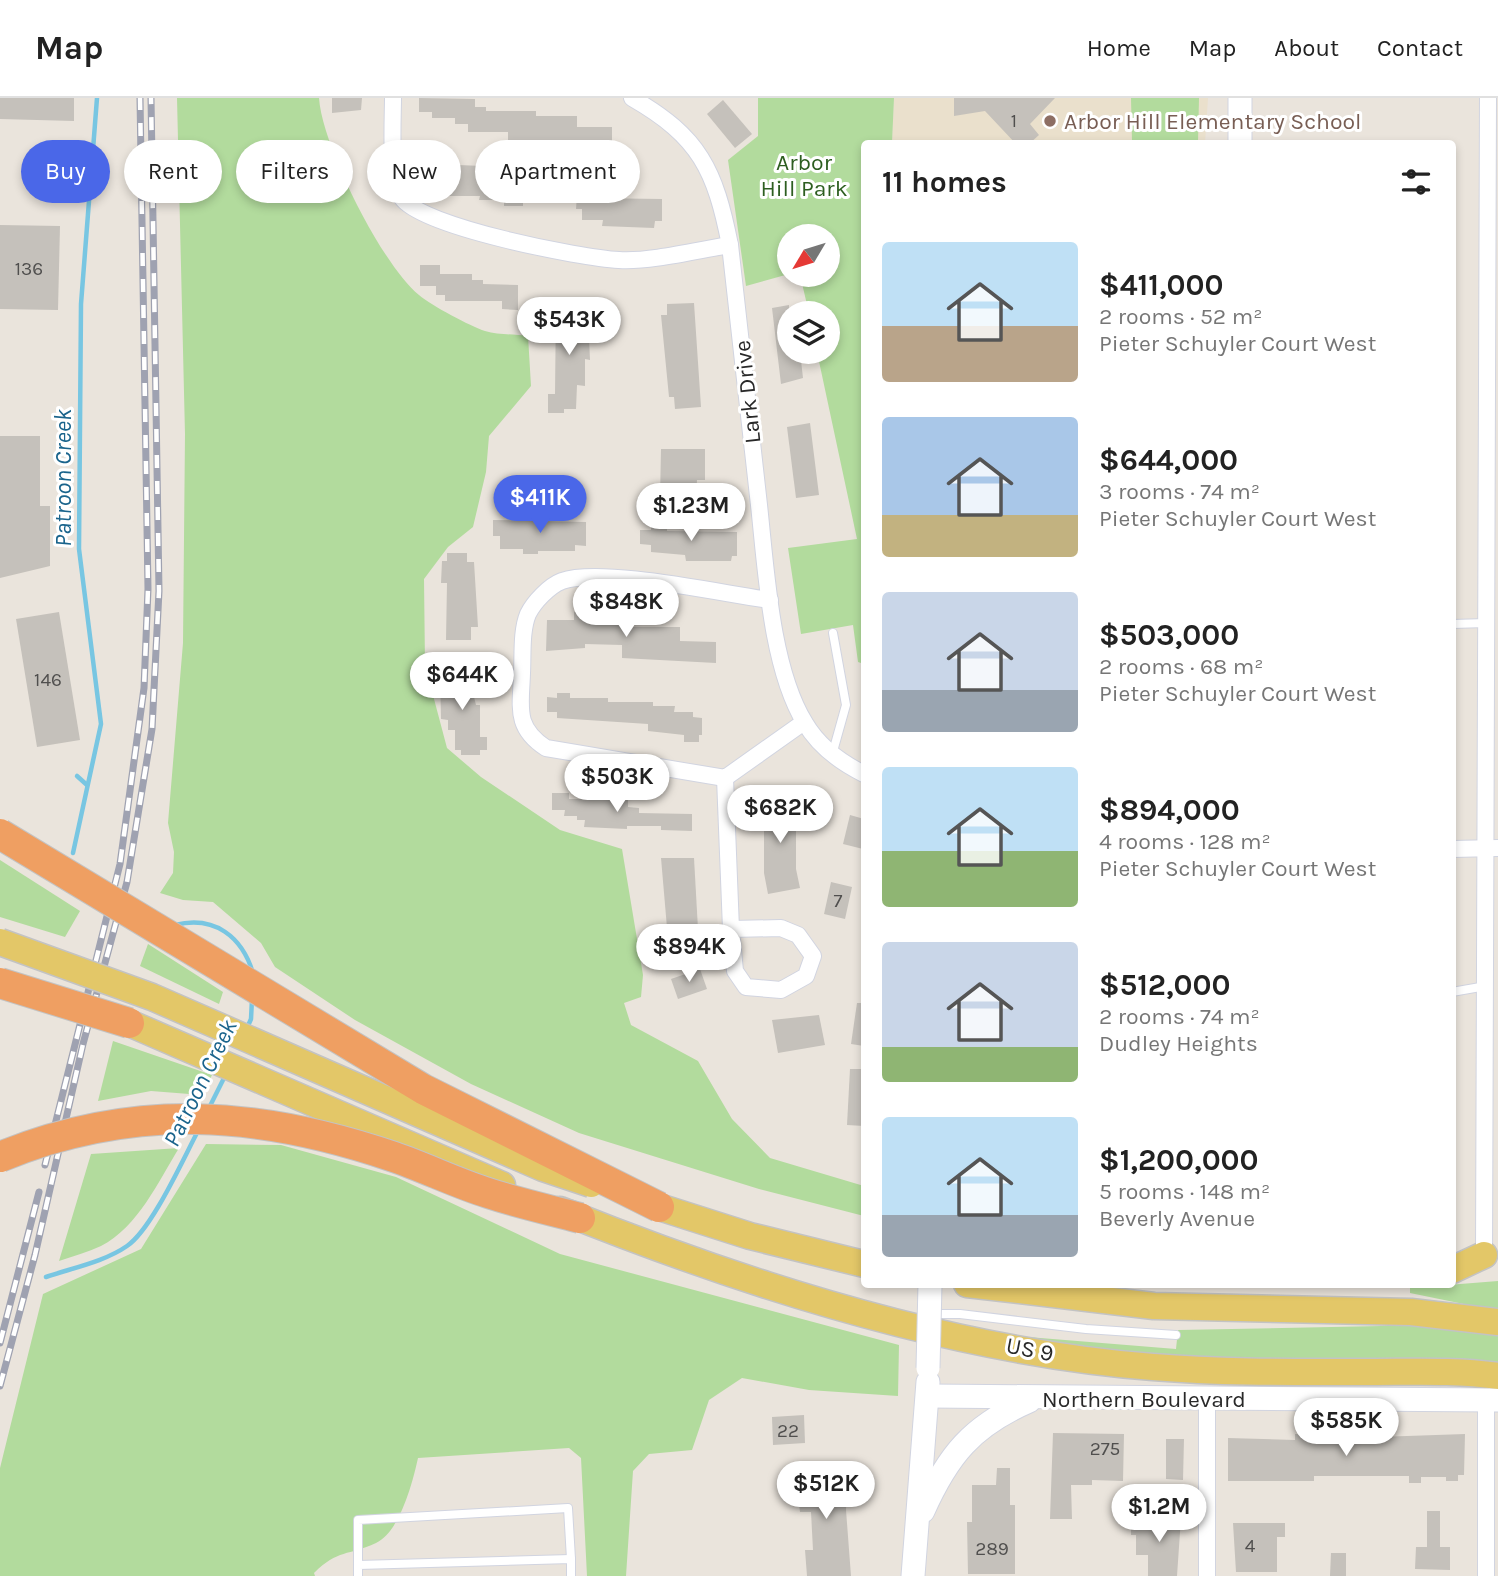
<!DOCTYPE html>
<html lang="en">
<head>
<meta charset="utf-8">
<style>
	:root { --surface:#fff; --page:#f2f2f2; --text:#222; --muted:#767676; --line:#e0e0e0; --accent:#4a67e8 }
	body { margin:0; font-family:Karla,sans-serif; background:var(--page); color:var(--text); height:100vh; display:flex; flex-direction:column; font-size:26px; white-space:nowrap }
	* { box-sizing:border-box; margin:0 }
	p { font-size:23px; color:var(--muted) }
	.icon { flex:none; width:38px; height:38px; fill:none; stroke:currentColor; stroke-width:2; stroke-linecap:round; stroke-linejoin:round }
	.map { position:relative; flex:1; overflow:hidden }
	.sheet { position:absolute; left:861px; top:42px; width:595px; height:1148px; display:flex; flex-direction:column; background:var(--surface); border-radius:7px; box-shadow:0 4px 10px #0003 }
	.sheet>* { flex:none }
	.guide { position:absolute; left:21px; top:42px; width:665px; height:63px; display:flex; gap:14px }
	.needle { width:46px; rotate:232deg }
	.buttons { position:absolute; left:777px; top:126px; display:grid; gap:14px }
	.buttons a { display:grid; place-items:center; width:63px; height:63px; border-radius:50%; background:var(--surface); box-shadow:0 4px 10px #0003; font-size:35px }
	.price { position:absolute; translate:-50% -60px; padding:0 16px; border-radius:24px; background:#fff; color:#222; font-size:23px; line-height:46px; filter:drop-shadow(0 2px 4px #0008) }
	.price::after { content:''; position:absolute; left:50%; top:42px; width:21px; height:16px; margin-left:-10px; background:inherit; clip-path:polygon(0 0,100% 0,50% 100%) }
	.price.on { background:var(--accent); color:#fff }
	ul { padding:0; list-style:none }
	li { display:flex; align-items:center; gap:21px; height:175px; padding:0 21px }
	li span { display:grid; place-items:center; flex:none; width:196px; height:140px; border-radius:7px; color:#555 }
	li>.icon { margin-inline-start:auto }
	span .icon { width:84px; height:84px; fill:#fffc; stroke-width:1 }
	li b { font-size:30px }
	h2 { display:flex; justify-content:space-between; align-items:center; height:84px; padding:0 21px; font-size:30px }
	.tag { padding:0 24px; border-radius:32px; background:var(--surface); box-shadow:0 4px 10px #0003; font-size:24px; line-height:63px }
	.tag.on { background:var(--accent); color:#fff }
	header { display:flex; align-items:center; gap:42px; box-sizing:border-box; height:98px; padding:0 35px; background:var(--surface); border-bottom:2px solid var(--line) }
	header strong { font-size:33px }
	nav { display:flex; gap:38px; margin-inline-start:auto; font-size:24px }
	.map>svg:first-child { display:block }
</style>
</head>
<body>
<header>
<strong>Map</strong>
<nav><a>Home</a><a>Map</a><a>About</a><a>Contact</a></nav>
</header>
<div class="map">
<svg width="1498" height="1478" viewBox="0 0 1498 1478">
	<rect width="100%" height="100%" fill="#eae4dc"/>
	<path fill="#eae0cc" d="M894,0H1208L1205,45L892,46Z"/>
	<g fill="#b2db9d">
		<path d="M177,0H319C322,48 382,167 419,197C432,208 470,228 485,233C498,237 514,236 528,238L531,288L489,338L486,374L473,429L448,449L424,481L425,567L447,650L481,679L560,732L622,751L643,877L641,899L624,905L631,927L698,963L732,1021L770,1060L864,1088V1118L759,1091L579,1035L471,986L355,922L275,869L261,845L213,804L183,802L160,795L173,775L174,754L168,725L183,545L185,336Z"/>
		<path d="M758,0H894L892,45L864,46V566L858,564L853,527L801,536L788,450L857,441L817,254H828V215H809L800,177H828V138H789V176L746,188L728,62L758,38Z"/>
		<path d="M1131,0H1199L1198,45H1132Z"/>
		<path d="M0,762L80,813L65,839L0,819Z"/>
		<path d="M148,846L223,894L219,906L140,868Z"/>
		<path d="M113,943L212,977L202,997L151,993L98,1003Z"/>
		<path d="M206,1046L281,1047L396,1079L560,1156L899,1247L898,1298L809,1292L742,1280L709,1302L692,1352L649,1356L633,1373L626,1478H587L581,1360L569,1350L418,1360C413,1383 400,1434 376,1445C348,1458 338,1451 314,1475L315,1478H0V1370L43,1196L141,1151Z"/>
		<path d="M179,1050C158,1084 138,1129 101,1148C88,1154 73,1158 59,1163L91,1056Z"/>
		<path d="M1498,1183V1213L1410,1195V1190Z"/>
		<path d="M1430,1227L1498,1237V1264L1196,1263L1124,1256L1028,1239L1176,1251L1178,1232Z"/>
	</g>
	<g fill="none" stroke-linecap="round" stroke-linejoin="round">
		<g stroke="#78c6e2" stroke-width="4.5">
			<path d="M77,678L87,687"/>
			<path d="M73,755L101,626L79,451L81,206L97,0"/>
			<path d="M175,827C215,817 242,839 253,875"/>
			<path d="M247,930L251,921L252,901"/>
			<path d="M208,1012L226,976"/>
			<path d="M46,1179C72,1170 104,1164 127,1148C152,1131 183,1061 198,1033"/>
		</g>
	</g>
	<g fill="#c5c1bb">
		<path d="M0,0H74V23L0,21Z"/>
		<path d="M332,0H362L361,12L332,15Z"/>
		<path d="M419,0L475,1V9H486V13H536V18H577V29H612V50H599V58H585V50L537,49V43H508V34H468V26H455V20H432V14H419Z"/>
		<path d="M954,0H1055L1030,26L1039,37L1029,46H1016L985,13L954,18Z"/>
		<path d="M723,2L752,36L735,50L707,16Z"/>
		<path d="M418,58H434V66L507,69V83L523,84V108H504V102H479L480,98H443V94H431V87H418Z"/>
		<path d="M577,97H590V100L662,101V123H655L654,130L602,128L603,122H582V111H576Z"/>
		<path d="M0,127L60,128L58,212L0,211Z"/>
		<path d="M420,167H440V176H472V182H483V186L518,187V212L502,211V203H445V197H436V188H420Z"/>
		<path d="M694,205L701,309L675,311L674,299H669L661,217H667V206Z"/>
		<path d="M556,206H581V217L588,218L590,262L585,261V288L577,287L576,311H564V315H548V296H555Z"/>
		<path d="M789,207V254H800L803,280L781,286L772,210Z"/>
		<path d="M810,325L819,397L796,400L787,329Z"/>
		<path d="M0,338H40V408H50V468L0,480Z"/>
		<path d="M661,351H705V382H697L696,401L660,400Z"/>
		<path d="M493,422L586,424V448L575,447V453H538V456H523V451H500V438H493Z"/>
		<path d="M651,425H667V433L737,434V458H732L731,463H686L685,457L651,454V447L640,446V432H651Z"/>
		<path d="M447,455H467V464H474L478,529H471V542H446L447,485H441L442,463H447Z"/>
		<path d="M618,513V525H625V529H680V543L716,544V565L622,560V547L585,546V550L546,553L547,522H574V514Z"/>
		<path d="M59,514L80,642L37,649L16,521Z"/>
		<path d="M440,573H468V579H474V599L476,607H480V639H487V652H480V657H461V652H455V632H448V622L441,621Z"/>
		<path d="M557,595H570V600H608V604H653V608H675L674,614H693V619L702,620V637H699V644H684V637L648,633V626L557,620V614H547V599L557,600Z"/>
		<path d="M552,695H569V701H628V709L639,710V715L692,716V733L661,732V728H627V731L584,729L585,722H577V718H564L565,712H552Z"/>
		<path d="M764,700H796V771L800,790L768,796L764,775Z"/>
		<path d="M850,717L864,721L863,751L843,746Z"/>
		<path d="M661,760H694L699,849L669,853Z"/>
		<path d="M831,784L852,789L845,821L824,816Z"/>
		<path d="M700,871L707,891L678,901L671,881Z"/>
		<path d="M857,905H864V948L851,946Z"/>
		<path d="M819,917L825,947L778,955L772,922Z"/>
		<path d="M850,971H864V1028L847,1027Z"/>
		<path d="M804,1317L805,1345L773,1347L772,1319Z"/>
		<path d="M1053,1335L1124,1336L1123,1383L1092,1382V1387H1071L1072,1421H1050Z"/>
		<path d="M1295,1336L1378,1339L1465,1336L1464,1377H1458V1383H1446V1379H1421V1385H1409V1378H1314V1383H1228V1340L1295,1342Z"/>
		<path d="M1166,1341H1184L1183,1382L1166,1381Z"/>
		<path d="M997,1370H1010V1407H1015V1476H968L967,1424H972V1387H996Z"/>
		<path d="M848,1372L846,1412L851,1478H807L805,1452H813L811,1414H800L795,1374Z"/>
		<path d="M1427,1413H1440V1449H1450V1472L1415,1471L1416,1449H1427Z"/>
		<path d="M1137,1420H1181L1177,1478H1148V1457H1136V1437H1131V1424H1137Z"/>
		<path d="M1233,1425H1285V1439H1277V1474H1236Z"/>
		<path d="M1331,1455H1346V1478H1330Z"/>
	</g>
	<g fill="none" stroke-linecap="round" stroke-linejoin="round">
		<defs>
			<g id="lane">
				<path d="M1452,526L1487,525"/>
				<path d="M832,657L846,607L833,535"/>
				<path d="M1452,894L1486,888"/>
				<path d="M932,1216H960L1086,1231L1176,1237"/>
				<path d="M358,1467V1422L568,1410L571,1461"/>
				<path d="M358,1478V1467L571,1461V1478"/>
			</g>
			<g id="street">
				<path d="M393,0C393,23 389,82 402,100C422,129 581,160 619,162C650,164 698,152 730,147"/>
				<path d="M632,0C700,39 715,72 730,147C740,234 749,320 759,407C766,471 771,570 805,625C819,649 840,664 864,676"/>
				<path d="M770,502C724,496 602,469 562,483C549,488 534,504 528,516C521,533 523,557 522,575C521,609 514,629 546,650L725,680L804,624"/>
				<path d="M725,680L731,831"/>
				<path d="M1452,751L1498,750"/>
				<path d="M781,830L798,837L813,858L806,878L781,892L746,889L735,873L731,831Z"/>
				<path d="M1484,1157L1488,0"/>
				<path d="M1207,1301V1478"/>
				<path d="M1486,1478V1302"/>
			</g>
			<g id="secondary">
				<path d="M1240,46V0"/>
				<path d="M928,1298L1498,1302"/>
				<path d="M923,1413C948,1357 972,1328 1029,1303"/>
				<path d="M913,1478L928,1284"/>
			</g>
			<g id="primary">
				<path d="M129,925L502,1087"/>
				<path d="M659,1109L750,1138L864,1166"/>
				<path d="M560,1112C744,1186 955,1254 1153,1269C1226,1275 1298,1274 1371,1274C1413,1274 1456,1272 1498,1278"/>
				<path d="M1452,1172L1484,1157"/>
				<path d="M967,1186L1154,1208L1411,1214L1498,1224"/>
			</g>
		</defs>
		<use href="#lane" stroke="#d1d4e0" stroke-width="10"/>
		<use href="#street" stroke="#d1d4e0" stroke-width="18"/>
		<use href="#secondary" stroke="#d1d4e0" stroke-width="25"/>
		<use href="#primary" stroke="#c3c3c3" stroke-width="29"/>
		<use href="#lane" stroke="#fff" stroke-width="8"/>
		<use href="#street" stroke="#fff" stroke-width="16"/>
		<use href="#secondary" stroke="#fff" stroke-width="23"/>
		<use href="#primary" stroke="#e3c768" stroke-width="26"/>
		<defs>
			<g id="rail">
				<path d="M45,1067L120,766L144,590L148,491L140,0"/>
				<path d="M0,1245L39,1094"/>
				<path d="M0,1288L35,1157L83,946L127,784L152,631L159,493L151,0"/>
			</g>
		</defs>
		<use href="#rail" stroke="#9fa2b1" stroke-width="7"/>
		<use href="#rail" stroke="#fff" stroke-width="4.5" stroke-dasharray="13" stroke-linecap="butt"/>
		<defs>
			<path id="secondary-bridge" d="M928,1270L930,1186"/>
			<path id="primary-bridge" d="M0,844L152,899L543,1070L591,1086"/>
			<g id="highway-bridge">
				<path d="M0,736L423,991L659,1109"/>
				<path d="M0,885L129,925"/>
				<path d="M0,1059C134,1004 259,1013 394,1059C426,1070 456,1085 488,1095C518,1105 550,1112 580,1120"/>
			</g>
		</defs>
		<use href="#secondary-bridge" stroke="#d1d4e0" stroke-width="25" stroke-linecap="butt"/>
		<use href="#primary-bridge" stroke="#c3c3c3" stroke-width="29" stroke-linecap="butt"/>
		<use href="#highway-bridge" stroke="#c3c3c3" stroke-width="32" stroke-linecap="butt"/>
		<use href="#secondary-bridge" stroke="#fff" stroke-width="23"/>
		<use href="#primary-bridge" stroke="#e3c768" stroke-width="26"/>
		<use href="#highway-bridge" stroke="#ef9f62" stroke-width="30"/>
	</g>
	<circle fill="#8d6e63" stroke="#fff" stroke-width="2.5" cx="1050" cy="23" r="7"/>
	<g text-anchor="middle" stroke-width="6" stroke-linejoin="round" paint-order="stroke">
		<g font-size="19" fill="#504f4e">
			<text x="1014" y="29">1</text>
			<text x="29" y="177">136</text>
			<text x="48" y="588">146</text>
			<text x="838" y="809">7</text>
			<text x="788" y="1339">22</text>
			<text x="1105" y="1357">275</text>
			<text x="1250" y="1454">4</text>
			<text x="992" y="1457">289</text>
		</g>
		<g font-size="23" fill="#785e54" stroke="#fff" text-anchor="start">
			<text x="1064" y="31">Arbor Hill Elementary School</text>
		</g>
		<g font-size="23" fill="#2d5e20" stroke="#fff">
			<text x="804" y="72">Arbor<tspan x="804" dy="26">Hill Park</tspan></text>
		</g>
		<g font-size="23" fill="#292929" stroke="#fff">
			<text transform="translate(747 294) rotate(-96)" y="8">Lark Drive</text>
			<text transform="translate(1030 1251) rotate(11)" y="8">US 9</text>
			<text x="1144" y="1309">Northern Boulevard</text>
		</g>
		<g font-size="24" font-style="italic" fill="#1a648c" stroke="#fff">
			<text transform="translate(63 380) rotate(-90)" y="8">Patroon Creek</text>
			<text transform="translate(200 985) rotate(-64)" y="8">Patroon Creek</text>
		</g>
	</g>
</svg>
<div class="buttons">
<a><svg class="needle" viewBox="-14 -14 28 28"><path d="M0-13l5 13h-10z" fill="#e53935"/><path d="M0 13l5-13h-10z" fill="#767676"/></svg></a>
<a><svg class="icon" aria-label="layers" viewBox="0 0 24 24"><path d="M12 4l9 5-9 5-9-5zM3 14l9 5 9-5"/></svg></a>
</div>
<b class="price" style="left:569px;top:259px">$543K</b>
<b class="price on" style="left:540px;top:437px">$411K</b>
<b class="price" style="left:691px;top:445px">$1.23M</b>
<b class="price" style="left:626px;top:541px">$848K</b>
<b class="price" style="left:462px;top:614px">$644K</b>
<b class="price" style="left:617px;top:716px">$503K</b>
<b class="price" style="left:780px;top:747px">$682K</b>
<b class="price" style="left:689px;top:886px">$894K</b>
<b class="price" style="left:1346px;top:1360px">$585K</b>
<b class="price" style="left:826px;top:1423px">$512K</b>
<b class="price" style="left:1159px;top:1446px">$1.2M</b>
<div class="guide">
<a class="tag on">Buy</a>
<a class="tag">Rent</a>
<a class="tag">Filters</a>
<a class="tag">New</a>
<a class="tag">Apartment</a>
</div>
<section class="sheet">
<h2>11 homes<svg class="icon" aria-label="filters" viewBox="0 0 24 24"><path d="M4 7h16M4 17h16"/><circle cx="9" cy="7" r="2"/><circle cx="15" cy="17" r="2"/></svg></h2>
<ul>
<li><span style="background:linear-gradient(#bfe0f5 60%,#b9a48a 0)"><svg class="icon" aria-label="home" viewBox="0 0 24 24"><path d="M3 11l9-7 9 7M6 9v11h12V9"/></svg></span><div><b>$411,000</b><p>2 rooms · 52 m²</p><p>Pieter Schuyler Court West</p></div></li>
<li><span style="background:linear-gradient(#a9c7e8 70%,#c2b280 0)"><svg class="icon" aria-label="home" viewBox="0 0 24 24"><path d="M3 11l9-7 9 7M6 9v11h12V9"/></svg></span><div><b>$644,000</b><p>3 rooms · 74 m²</p><p>Pieter Schuyler Court West</p></div></li>
<li><span style="background:linear-gradient(#c9d6e8 70%,#9aa5b1 0)"><svg class="icon" aria-label="home" viewBox="0 0 24 24"><path d="M3 11l9-7 9 7M6 9v11h12V9"/></svg></span><div><b>$503,000</b><p>2 rooms · 68 m²</p><p>Pieter Schuyler Court West</p></div></li>
<li><span style="background:linear-gradient(#bfe0f5 60%,#8fb573 0)"><svg class="icon" aria-label="home" viewBox="0 0 24 24"><path d="M3 11l9-7 9 7M6 9v11h12V9"/></svg></span><div><b>$894,000</b><p>4 rooms · 128 m²</p><p>Pieter Schuyler Court West</p></div></li>
<li><span style="background:linear-gradient(#c9d6e8 75%,#8fb573 0)"><svg class="icon" aria-label="home" viewBox="0 0 24 24"><path d="M3 11l9-7 9 7M6 9v11h12V9"/></svg></span><div><b>$512,000</b><p>2 rooms · 74 m²</p><p>Dudley Heights</p></div></li>
<li><span style="background:linear-gradient(#bfe0f5 70%,#9aa5b1 0)"><svg class="icon" aria-label="home" viewBox="0 0 24 24"><path d="M3 11l9-7 9 7M6 9v11h12V9"/></svg></span><div><b>$1,200,000</b><p>5 rooms · 148 m²</p><p>Beverly Avenue</p></div></li>
</ul>
</section>
</div>
</body>
</html>
